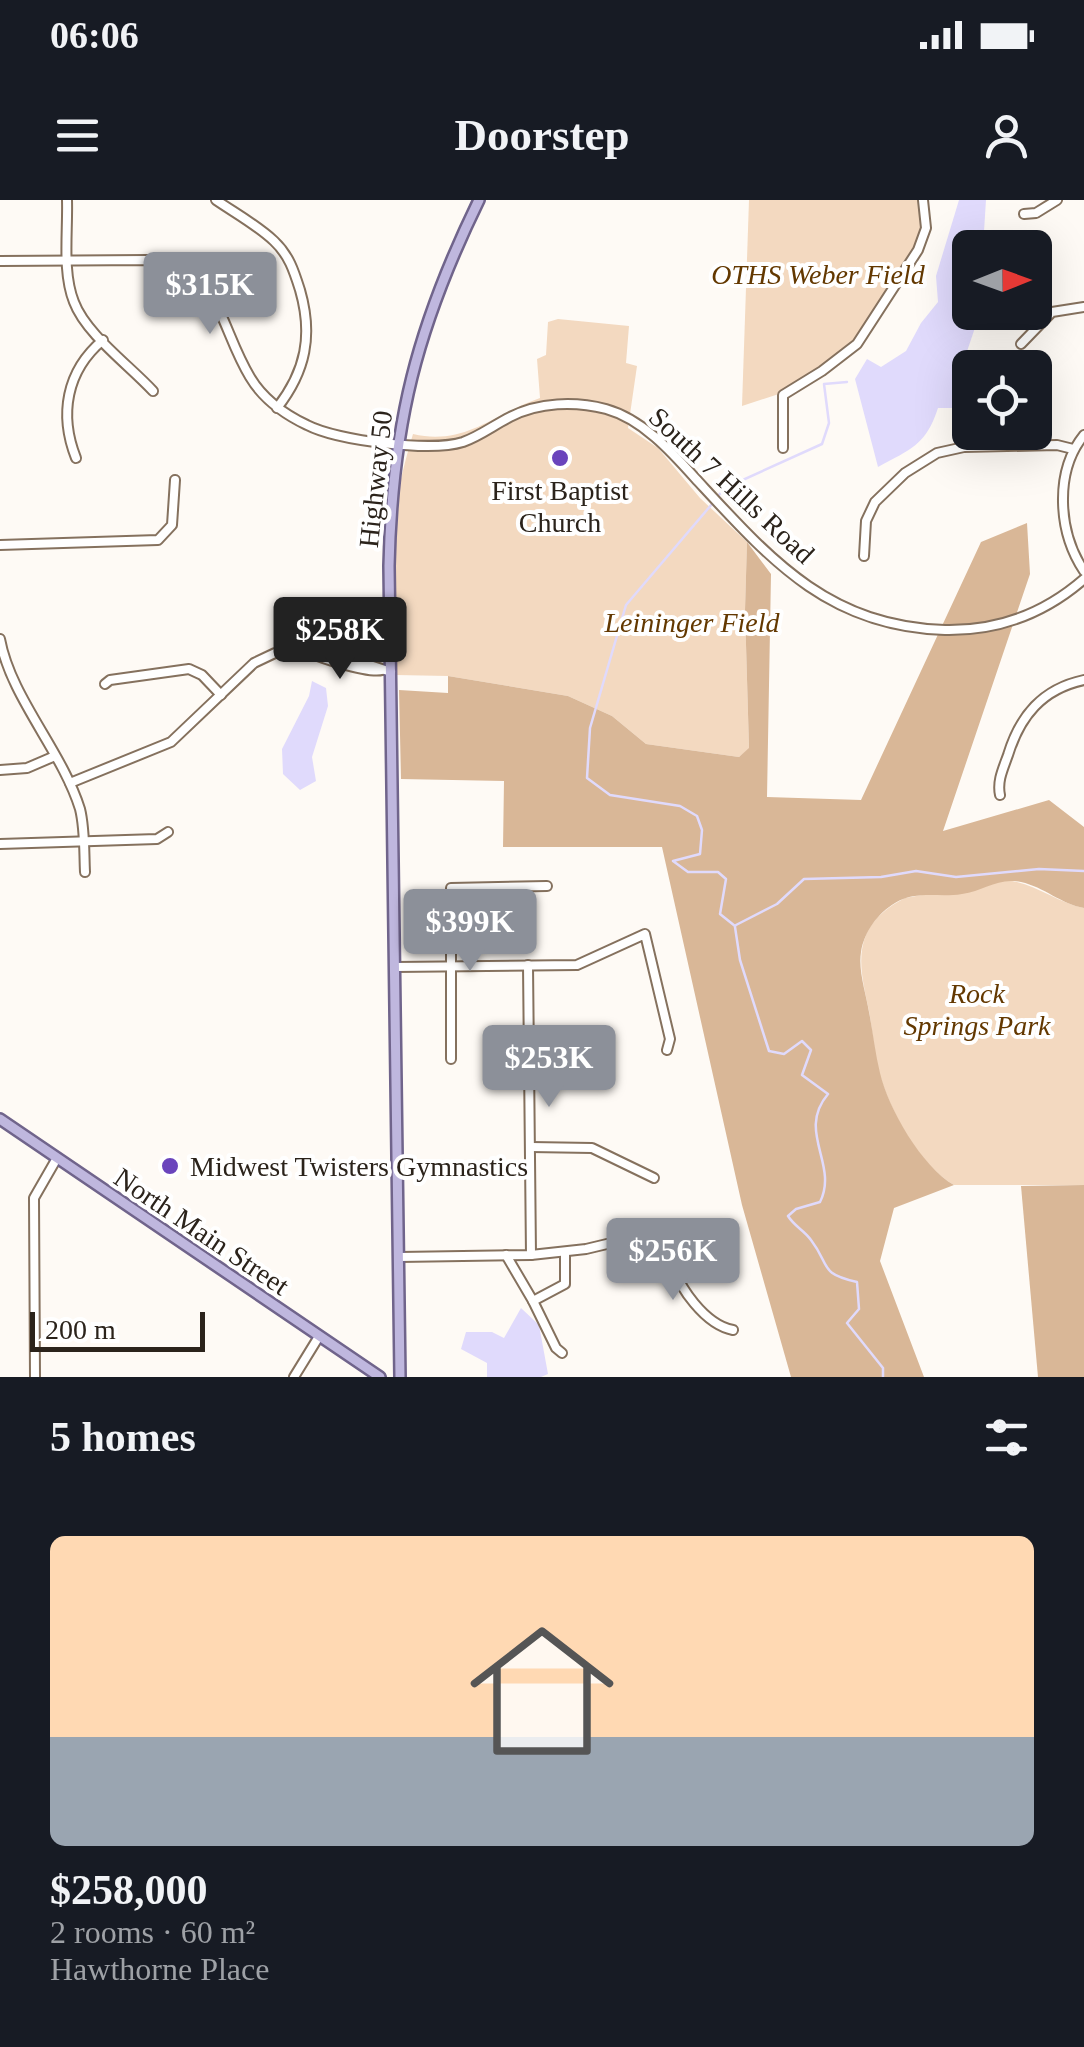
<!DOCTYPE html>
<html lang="en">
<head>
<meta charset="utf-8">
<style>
	:root { --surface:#171b24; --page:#242831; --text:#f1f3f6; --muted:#9ea1a6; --accent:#8c9099 }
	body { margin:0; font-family:"Times New Roman",serif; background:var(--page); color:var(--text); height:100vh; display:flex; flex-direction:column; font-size:38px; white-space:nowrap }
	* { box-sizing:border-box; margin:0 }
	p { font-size:32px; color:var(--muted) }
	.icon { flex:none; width:55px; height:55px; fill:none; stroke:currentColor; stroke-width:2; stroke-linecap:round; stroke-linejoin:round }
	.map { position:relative; height:1177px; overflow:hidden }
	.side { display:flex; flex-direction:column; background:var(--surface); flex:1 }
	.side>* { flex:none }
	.needle { width:65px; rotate:89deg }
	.tools { position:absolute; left:952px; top:30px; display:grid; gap:20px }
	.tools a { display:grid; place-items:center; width:100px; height:100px; border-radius:15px; background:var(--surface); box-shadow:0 10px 40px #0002; font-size:50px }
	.scale { position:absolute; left:30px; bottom:25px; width:175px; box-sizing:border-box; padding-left:10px; border:5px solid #2b231b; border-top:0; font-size:28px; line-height:35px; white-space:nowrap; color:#2b231b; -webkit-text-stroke:8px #fff; paint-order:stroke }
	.price { position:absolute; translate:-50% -85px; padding:0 22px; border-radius:10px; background:var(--accent); color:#fff; font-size:32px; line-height:65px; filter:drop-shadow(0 2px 5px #0008) }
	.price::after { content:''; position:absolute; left:50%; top:60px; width:30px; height:22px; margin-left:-15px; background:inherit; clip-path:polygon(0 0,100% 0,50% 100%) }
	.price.active { background:#222; color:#fff }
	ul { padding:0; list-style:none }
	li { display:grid; align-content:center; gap:20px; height:530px; padding:0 50px }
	li span { display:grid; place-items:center; height:310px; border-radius:15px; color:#555 }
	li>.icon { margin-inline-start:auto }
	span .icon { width:180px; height:180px; fill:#fffc; stroke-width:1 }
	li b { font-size:42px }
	h2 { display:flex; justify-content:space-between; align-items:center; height:120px; padding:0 50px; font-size:42px }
	.status { display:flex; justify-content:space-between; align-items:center; height:70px; padding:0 50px; background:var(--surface); direction:ltr }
	.status svg { height:28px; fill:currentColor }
	header { display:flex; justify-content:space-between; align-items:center; height:130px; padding:0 50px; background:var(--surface); font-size:45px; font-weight:800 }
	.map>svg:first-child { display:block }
</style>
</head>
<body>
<div class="status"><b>06:06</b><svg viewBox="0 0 49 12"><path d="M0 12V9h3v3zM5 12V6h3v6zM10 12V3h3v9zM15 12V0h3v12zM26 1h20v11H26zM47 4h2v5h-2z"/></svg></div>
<header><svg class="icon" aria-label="menu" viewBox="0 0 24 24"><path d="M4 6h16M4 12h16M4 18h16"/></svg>Doorstep<svg class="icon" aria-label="person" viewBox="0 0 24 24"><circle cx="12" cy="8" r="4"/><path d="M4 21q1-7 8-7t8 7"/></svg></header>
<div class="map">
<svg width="1084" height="1177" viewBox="0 0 1084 1177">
	<rect width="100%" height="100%" fill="#fefaf5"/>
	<g fill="#f3d9c0">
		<path d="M749,0H923V39L857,144L785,192L742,206Z"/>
		<path d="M558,119L629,126L626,163L637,166L628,228L658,248L700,298L747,342L745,410L749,549L739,557L646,544L612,516L568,496L448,476L396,475C397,435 393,397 392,357C391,316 401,274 413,234C465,246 493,214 540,198L537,159L546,155L548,122Z"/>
		<path d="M1006,680C1035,683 1056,702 1084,708V985H954C920,965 893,916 881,879C874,857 873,833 869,811C864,786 856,759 866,735C873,718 889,706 905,698Z"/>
	</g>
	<g fill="#d9b797">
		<path d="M1027,323L1030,374L943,631L1049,600L1084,627V708C1061,704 1044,687 1021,682C998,677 984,691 962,694C939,698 917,690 895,703C878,713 864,732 861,752C858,771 866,793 869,812C873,832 875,853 880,873C888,908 922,967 954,985L894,1008L880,1061L924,1177H791L742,1005L662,647H503L504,581L401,579L399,490L448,493V476L568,496L612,516L646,544L739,557L749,548L745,410L747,342L771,374L767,597L861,600L981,342Z"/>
		<path d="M1084,985V1177H1038L1021,986Z"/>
	</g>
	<g fill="#e0dafc">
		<path d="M959,0H986L983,47L970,48V112L980,113L962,166L970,172V212L957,208H938C926,245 911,249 878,267L855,179L867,159L881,167L906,151L921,123L938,102L936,76Z"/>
		<path d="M312,481L326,488L328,506L312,557L316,581L300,590L283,574L282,549L309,496Z"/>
		<path d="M521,1108L539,1125L548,1174L541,1177H487V1163L461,1149L466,1132H492L504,1138Z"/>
	</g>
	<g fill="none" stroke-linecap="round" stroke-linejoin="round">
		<g stroke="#e0dafc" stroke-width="2.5">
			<path d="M718,296L725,288L822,244L829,223L824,184L847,182"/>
			<path d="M712,304L626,405L590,528L587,578L610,595L680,606L697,616L702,630L700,654L673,661L688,672H718L726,679L720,714L735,726"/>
			<path d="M736,725L777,704L804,679L881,677L916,671L956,677L1039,669L1084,671"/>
			<path d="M735,727L740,760L769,851L784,854L802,841L811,850L802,875L828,894C796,932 839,964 820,1002L796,1009L788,1016C795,1027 804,1030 811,1040C831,1066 818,1073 857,1082L859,1109L847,1123L883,1168V1177"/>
		</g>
		<defs>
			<g id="minor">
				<path d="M67,0C68,32 62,72 74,102C86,134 129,165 153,191"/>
				<path d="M216,0C235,13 257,25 274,41C289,55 294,71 300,90C313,135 306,171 277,208"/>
				<path d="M1024,14L1036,13L1057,0"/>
				<path d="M0,61L148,60C222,69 218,124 250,177C263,199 284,214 307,225C338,241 431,252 463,242C480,236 494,225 510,217C539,202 575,201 606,209C642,219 671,251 695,278C770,359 827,426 945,430C998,431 1045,413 1084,379"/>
				<path d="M1021,144L1052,112L1084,107"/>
				<path d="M1084,235C1054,272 1058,332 1084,371"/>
				<path d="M783,248V195L822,171L857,144L918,50L926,28L923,0"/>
				<path d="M76,258C59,215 66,171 103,140"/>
				<path d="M0,345L158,340L172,325L175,280"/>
				<path d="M864,356L866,321L875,302L905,273L937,253L964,247L1057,245L1073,249"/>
				<path d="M0,439C11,498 62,551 80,609C85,629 84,652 85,672"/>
				<path d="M300,447C310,456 370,474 382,470"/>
				<path d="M105,484L110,480L189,469L202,475L221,495"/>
				<path d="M0,570L27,568L55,556"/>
				<path d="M70,583L171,542L254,463L275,453L309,445L391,472"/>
				<path d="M1000,595C997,581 1003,569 1008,555C1020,516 1042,489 1084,480"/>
				<path d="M0,644L157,639L168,632"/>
				<path d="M528,765L531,1055"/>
				<path d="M396,767L577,765L645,734L670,839L667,850"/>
				<path d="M530,853L586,849"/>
				<path d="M451,859V688L547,686"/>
				<path d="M531,947L592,948L654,978"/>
				<path d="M674,1037C673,1045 671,1053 672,1060C677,1087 706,1125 733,1130"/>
				<path d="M506,1055L533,1101L556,1148L562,1153"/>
				<path d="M400,1057L531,1055L586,1049L632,1038L674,1037L712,1041"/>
				<path d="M533,1101L565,1084V1052"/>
				<path d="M35,1177L34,998L57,958"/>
				<path d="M294,1177L318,1138"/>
			</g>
			<g id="major">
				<path d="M0,919L380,1177"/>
				<path d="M400,1177L389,366C392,224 417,127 479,0"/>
			</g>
		</defs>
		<use href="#minor" stroke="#85715e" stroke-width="12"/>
		<use href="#major" stroke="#70648b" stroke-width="14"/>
		<use href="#minor" stroke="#fff" stroke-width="8"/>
		<use href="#major" stroke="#bfb7de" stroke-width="9"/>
	</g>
	<g fill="#6a44bc" stroke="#fff" stroke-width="4">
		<circle cx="560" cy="258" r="10"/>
		<circle cx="170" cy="966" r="10"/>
	</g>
	<g text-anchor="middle" stroke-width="8" stroke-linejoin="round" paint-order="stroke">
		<g font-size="28" font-style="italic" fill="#633800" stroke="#fff">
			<text x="818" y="84">OTHS Weber Field</text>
			<text x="692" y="432">Leininger Field</text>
			<text x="977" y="803">Rock<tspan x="977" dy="32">Springs Park</tspan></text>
		</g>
		<g font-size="28" fill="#2b231b" stroke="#fff">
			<text transform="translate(375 279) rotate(-84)" y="10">Highway 50</text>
			<text transform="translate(732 285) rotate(43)" y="10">South 7 Hills Road</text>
			<text transform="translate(202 1031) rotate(34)" y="10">North Main Street</text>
		</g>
		<g font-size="28" fill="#2b231b" stroke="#fff">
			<text x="560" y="300">First Baptist<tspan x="560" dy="32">Church</tspan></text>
			<text x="190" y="976" text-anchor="start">Midwest Twisters Gymnastics</text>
		</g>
	</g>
</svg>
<div class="tools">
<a><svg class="needle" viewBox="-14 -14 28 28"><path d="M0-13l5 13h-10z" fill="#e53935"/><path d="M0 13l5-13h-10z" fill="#9ea1a6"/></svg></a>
<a><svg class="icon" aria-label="locate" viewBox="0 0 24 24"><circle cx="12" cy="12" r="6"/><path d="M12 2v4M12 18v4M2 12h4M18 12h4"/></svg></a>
</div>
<div class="scale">200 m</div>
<b class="price" style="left:210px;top:137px">$315K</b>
<b class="price active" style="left:340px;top:482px">$258K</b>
<b class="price" style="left:470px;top:774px">$399K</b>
<b class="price" style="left:549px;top:910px">$253K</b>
<b class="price" style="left:673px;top:1103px">$256K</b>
</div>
<section class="side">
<h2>5 homes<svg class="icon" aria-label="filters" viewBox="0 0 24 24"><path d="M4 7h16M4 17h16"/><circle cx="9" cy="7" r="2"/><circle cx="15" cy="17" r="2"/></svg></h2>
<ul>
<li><span style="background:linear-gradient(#ffd9b3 65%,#9aa5b1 0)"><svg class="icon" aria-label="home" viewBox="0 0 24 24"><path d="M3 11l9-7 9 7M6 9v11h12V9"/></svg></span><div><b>$258,000</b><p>2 rooms · 60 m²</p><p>Hawthorne Place</p></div></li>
</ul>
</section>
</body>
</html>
